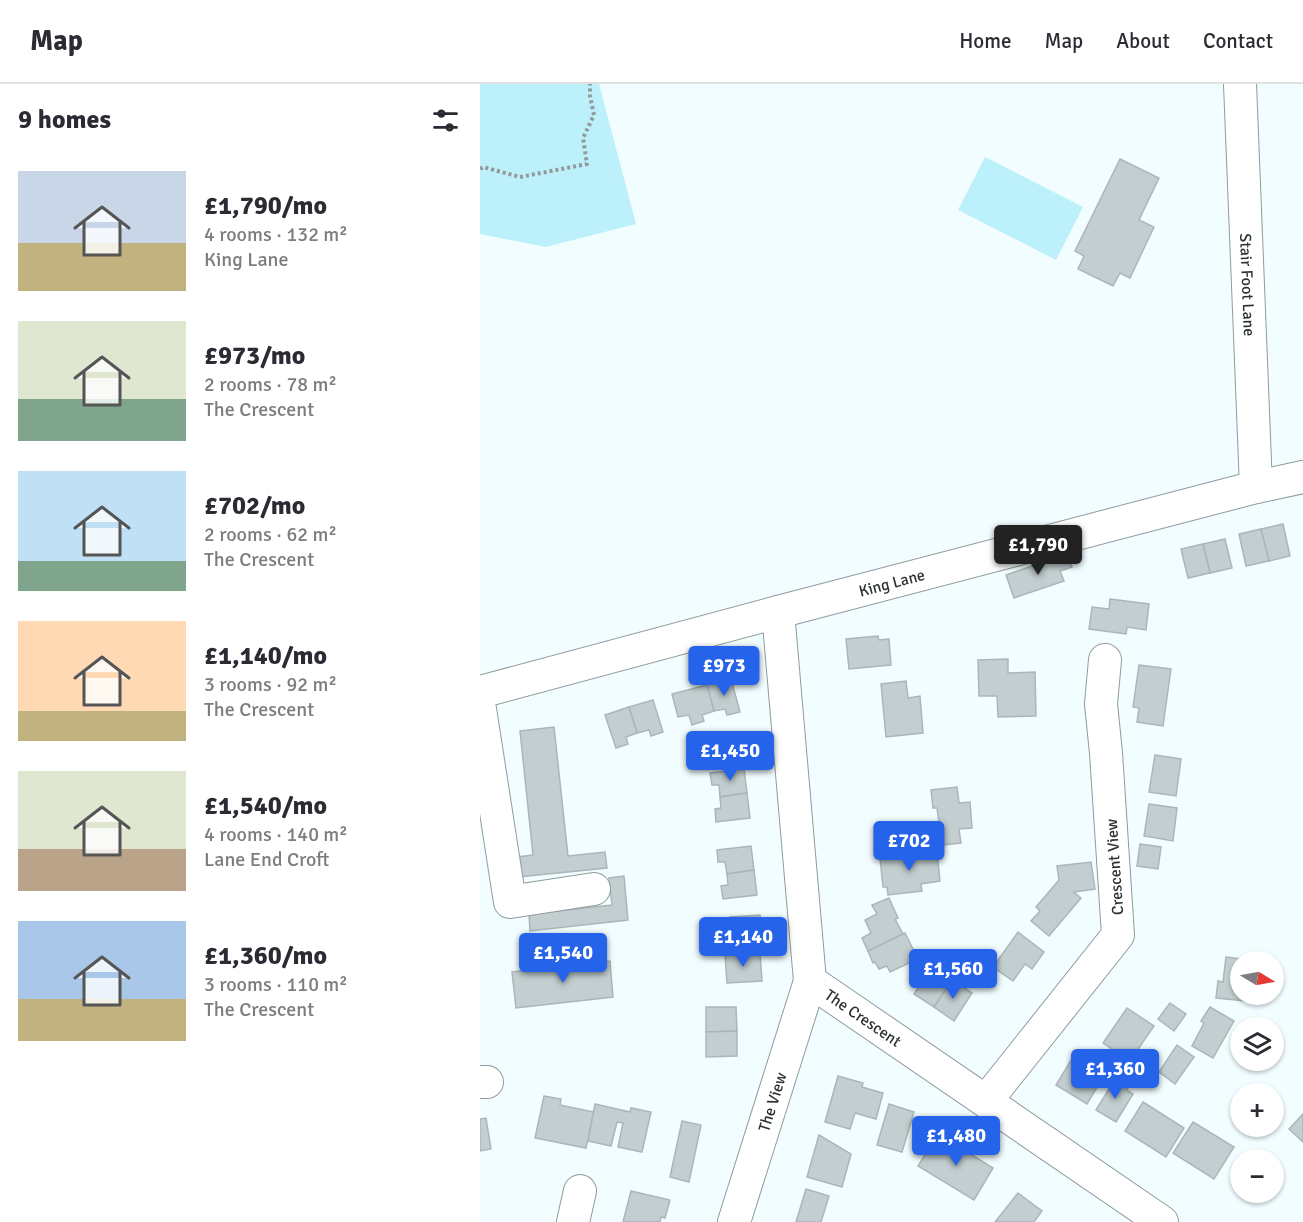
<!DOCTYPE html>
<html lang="en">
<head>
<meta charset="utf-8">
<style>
	:root { --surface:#fff; --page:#f7f7f7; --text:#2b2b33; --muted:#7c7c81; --line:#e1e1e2; --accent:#2563eb }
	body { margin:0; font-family:Signika,sans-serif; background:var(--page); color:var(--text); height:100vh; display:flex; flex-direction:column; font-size:22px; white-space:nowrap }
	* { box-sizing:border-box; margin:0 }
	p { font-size:20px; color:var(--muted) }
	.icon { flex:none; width:33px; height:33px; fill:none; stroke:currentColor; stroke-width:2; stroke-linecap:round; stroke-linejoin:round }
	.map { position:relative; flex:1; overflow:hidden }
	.panel { display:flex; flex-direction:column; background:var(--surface); width:480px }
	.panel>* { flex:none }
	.needle { width:39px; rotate:100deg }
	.buttons { position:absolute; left:750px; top:867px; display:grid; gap:12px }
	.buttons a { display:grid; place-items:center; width:54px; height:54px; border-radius:50%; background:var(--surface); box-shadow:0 2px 4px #0004; font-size:30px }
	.price { position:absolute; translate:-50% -51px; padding:0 14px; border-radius:6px; background:var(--accent); color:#fff; font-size:20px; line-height:39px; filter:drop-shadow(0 2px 3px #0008) }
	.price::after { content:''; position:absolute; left:50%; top:36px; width:18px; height:14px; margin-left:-9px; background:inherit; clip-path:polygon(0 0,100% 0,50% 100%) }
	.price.current { background:#222; color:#fff }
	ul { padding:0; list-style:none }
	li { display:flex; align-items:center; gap:18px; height:150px; padding:0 18px }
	li span { display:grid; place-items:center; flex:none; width:168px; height:120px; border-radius:0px; color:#555 }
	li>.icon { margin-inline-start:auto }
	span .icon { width:72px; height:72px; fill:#fffc; stroke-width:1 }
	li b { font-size:26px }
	h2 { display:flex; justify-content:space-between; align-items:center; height:72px; padding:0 18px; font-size:26px }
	header { display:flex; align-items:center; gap:36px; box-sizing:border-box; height:84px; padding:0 30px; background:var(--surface); border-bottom:2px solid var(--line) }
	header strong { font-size:28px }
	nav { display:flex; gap:33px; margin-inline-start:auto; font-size:21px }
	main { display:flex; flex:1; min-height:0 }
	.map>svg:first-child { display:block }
</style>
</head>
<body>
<header>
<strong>Map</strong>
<nav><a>Home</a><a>Map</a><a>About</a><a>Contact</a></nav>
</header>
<main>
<section class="panel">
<h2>9 homes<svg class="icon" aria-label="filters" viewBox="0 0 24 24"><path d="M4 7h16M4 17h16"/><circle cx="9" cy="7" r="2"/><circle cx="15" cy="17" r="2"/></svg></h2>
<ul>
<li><span style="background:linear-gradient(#c9d6e8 60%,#c2b280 0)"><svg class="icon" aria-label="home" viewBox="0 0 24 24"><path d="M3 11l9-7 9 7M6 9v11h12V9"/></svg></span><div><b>£1,790/mo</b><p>4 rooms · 132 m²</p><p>King Lane</p></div></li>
<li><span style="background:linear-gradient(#dfe7d0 65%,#7fa58c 0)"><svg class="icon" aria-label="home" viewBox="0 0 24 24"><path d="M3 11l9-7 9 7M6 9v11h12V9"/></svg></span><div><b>£973/mo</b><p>2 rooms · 78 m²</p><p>The Crescent</p></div></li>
<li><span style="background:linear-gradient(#bfe0f5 75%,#7fa58c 0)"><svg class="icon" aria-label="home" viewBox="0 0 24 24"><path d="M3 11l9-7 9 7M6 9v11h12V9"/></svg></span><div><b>£702/mo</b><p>2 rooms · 62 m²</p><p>The Crescent</p></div></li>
<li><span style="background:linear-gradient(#ffd9b3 75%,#c2b280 0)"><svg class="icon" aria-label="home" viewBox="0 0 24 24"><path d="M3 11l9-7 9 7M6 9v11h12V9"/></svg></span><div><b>£1,140/mo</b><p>3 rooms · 92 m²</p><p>The Crescent</p></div></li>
<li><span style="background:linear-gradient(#dfe7d0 65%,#b9a48a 0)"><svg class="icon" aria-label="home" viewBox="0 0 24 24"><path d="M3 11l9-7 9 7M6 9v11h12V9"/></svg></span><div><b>£1,540/mo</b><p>4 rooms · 140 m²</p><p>Lane End Croft</p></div></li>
<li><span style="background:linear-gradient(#a9c7e8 65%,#c2b280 0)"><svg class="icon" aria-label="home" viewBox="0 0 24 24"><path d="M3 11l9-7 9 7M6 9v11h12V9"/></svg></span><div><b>£1,360/mo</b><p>3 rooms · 110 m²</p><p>The Crescent</p></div></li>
</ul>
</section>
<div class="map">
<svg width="823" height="1138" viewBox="0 0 823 1138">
	<rect width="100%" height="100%" fill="#f2fdff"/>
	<g fill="#bcf1fb">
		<path d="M0,0H119L156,140L66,163L0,150Z"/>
		<path d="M505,73L603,123L576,176L478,126Z"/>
	</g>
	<g fill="#c2ced0" stroke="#aab6b8" stroke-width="1.5">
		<path d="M640,75L679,94L659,136L674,143L650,194L640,189L633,202L598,185L604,172L595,167Z"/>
		<path d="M803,440L810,472L789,477L781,445Z"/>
		<path d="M781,445L789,477L766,482L759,450Z"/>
		<path d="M745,455L752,484L730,489L723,460Z"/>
		<path d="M723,460L730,489L708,494L701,465Z"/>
		<path d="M587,470L592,483L580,487L584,497L534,514L526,491Z"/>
		<path d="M630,515L669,520L666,546L647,543L646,550L609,545L612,523L629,525Z"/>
		<path d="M398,552L399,556L409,555L411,581L369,585L366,555Z"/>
		<path d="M528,575V589L555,588L556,632L518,633L517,612H499L498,576Z"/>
		<path d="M659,581L691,585L683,642L657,638L659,624L653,623Z"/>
		<path d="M251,595L260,628L247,631L245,625L234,627L227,601Z"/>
		<path d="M426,597L428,614L440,612L443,649L406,653L401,600Z"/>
		<path d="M227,601L234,627L222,631L224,637L212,641L209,631L198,633L192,610Z"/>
		<path d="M173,616L183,648L171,652L169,646L157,649L149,623Z"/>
		<path d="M149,623L157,649L146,653L148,660L136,664L125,631Z"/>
		<path d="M74,643L88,772L125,768L127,784L39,793L37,773L53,771L40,647Z"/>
		<path d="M675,671L701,675L696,712L669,708Z"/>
		<path d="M264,685L267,709L240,713L239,701H232L230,689Z"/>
		<path d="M477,703L479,719L490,718L492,744L479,745L481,759L454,762L452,745H460L457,724H453L451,706Z"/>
		<path d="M267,709L270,734L236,738L235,725L241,724L240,713Z"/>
		<path d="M669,720L697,724L693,757L664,752Z"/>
		<path d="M660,760L681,763L678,785L657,782Z"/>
		<path d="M271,762L274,786L247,790L245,778H238L237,766Z"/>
		<path d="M457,768L460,797L441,800L442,807L408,811L407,803H403L400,774Z"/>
		<path d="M611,778L615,805L594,808L601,814L569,852L551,837L560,827L556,823L579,796L577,782Z"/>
		<path d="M274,786L277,811L243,815L241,802L248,801L247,790Z"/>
		<path d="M144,792L148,836L50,847L49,830L132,821L129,794Z"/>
		<path d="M409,814L418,834L415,835L423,850L388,867L382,854L391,849L385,836L397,830L392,821Z"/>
		<path d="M280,831L282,849L279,850L280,869L245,871L243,843L251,842L250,833Z"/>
		<path d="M538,848L564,868L552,885L545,880L533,897L513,883Z"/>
		<path d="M425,849L438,875L410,888L407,882L399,885L395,878L393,879L388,867Z"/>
		<path d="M280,869L282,897L247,899L245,871Z"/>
		<path d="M746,873L769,876V878H760V910H766L765,917L736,914L738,897L743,898Z"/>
		<path d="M130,877L133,913L36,924L32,888Z"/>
		<path d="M452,883L472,896L454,923L434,910Z"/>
		<path d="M472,896L492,909L474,937L454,923Z"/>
		<path d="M690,919L706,930L694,947L678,935Z"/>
		<path d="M226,923H256L257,947L226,948Z"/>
		<path d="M730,923L754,937L733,974L712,962L724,939L721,937Z"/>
		<path d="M647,924L674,942L650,977L623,959Z"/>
		<path d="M257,947V972L226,973V948Z"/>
		<path d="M697,961L714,973L695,1000L679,988Z"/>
		<path d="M596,968L627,987L607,1020L576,1001Z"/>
		<path d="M358,992L383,999L382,1003L403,1009L396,1035L375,1029L370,1045L345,1038Z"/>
		<path d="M637,992L650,1000L647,1006L653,1010L636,1038L616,1026Z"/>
		<path d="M64,1012L81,1015L80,1021L114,1028L106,1064L55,1054Z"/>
		<path d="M663,1018L704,1044L686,1073L645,1047Z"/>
		<path d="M115,1020L150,1028L151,1024L171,1028L162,1068L138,1063L143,1039L137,1038L131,1062L108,1057Z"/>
		<path d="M409,1020L434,1028L422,1068L397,1061Z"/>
		<path d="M823,1030V1058L809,1045Z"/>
		<path d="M6,1034L11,1065L0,1067V1035Z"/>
		<path d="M202,1037L221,1041L209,1098L190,1093Z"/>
		<path d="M713,1038L754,1063L734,1095L693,1069Z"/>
		<path d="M458,1050L513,1084L494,1116L438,1082Z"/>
		<path d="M339,1051L371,1070L362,1103L327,1093Z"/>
		<path d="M326,1105L349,1112L341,1138H316Z"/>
		<path d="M151,1107L190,1116L185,1134L181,1133L180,1138H143Z"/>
		<path d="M538,1109L562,1127L554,1138H515Z"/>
	</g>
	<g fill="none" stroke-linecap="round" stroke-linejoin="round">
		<defs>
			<g id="minor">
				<path id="s1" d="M760,0L776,403"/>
				<path id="s2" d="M298,528L330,897L682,1138"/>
				<path id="s3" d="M0,608L298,528L776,403L823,393"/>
				<path d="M0,625L30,818L114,805"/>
				<path d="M0,998H7"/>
				<path d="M506,1017L638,851L626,669L621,620L625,576"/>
				<path d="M93,1138L100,1107"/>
				<path id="s4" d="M254,1138L330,897"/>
			</g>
		</defs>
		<use href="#minor" stroke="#8f9b9d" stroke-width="34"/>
		<path stroke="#91999a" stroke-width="4" stroke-dasharray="3 3" stroke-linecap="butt" d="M0,85L3,83L40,93L107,80L103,54L114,31L110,12V0"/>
		<use href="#minor" stroke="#fff" stroke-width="32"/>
	</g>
	<g text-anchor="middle" stroke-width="6" stroke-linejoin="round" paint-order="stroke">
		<g font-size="16" fill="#2d3233" stroke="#fff">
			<text dy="6" stroke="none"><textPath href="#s1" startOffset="201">Stair Foot Lane</textPath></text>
			<text dy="6" stroke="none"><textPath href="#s3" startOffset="426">King Lane</textPath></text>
			<text transform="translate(634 783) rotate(-94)" y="6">Crescent View</text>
			<text dy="6" stroke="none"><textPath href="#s2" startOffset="435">The Crescent</textPath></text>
			<text dy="6" stroke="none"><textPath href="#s4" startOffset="126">The View</textPath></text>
		</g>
	</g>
</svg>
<div class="buttons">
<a><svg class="needle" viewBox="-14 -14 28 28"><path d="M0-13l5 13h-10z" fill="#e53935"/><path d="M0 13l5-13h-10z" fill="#7c7c81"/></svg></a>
<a><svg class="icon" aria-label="layers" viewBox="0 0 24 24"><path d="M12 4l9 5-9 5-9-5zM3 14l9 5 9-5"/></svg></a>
<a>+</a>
<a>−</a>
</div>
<b class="price current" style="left:558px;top:492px">£1,790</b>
<b class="price" style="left:244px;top:613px">£973</b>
<b class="price" style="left:250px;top:698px">£1,450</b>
<b class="price" style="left:429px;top:788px">£702</b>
<b class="price" style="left:263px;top:884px">£1,140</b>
<b class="price" style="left:83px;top:900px">£1,540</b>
<b class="price" style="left:473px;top:916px">£1,560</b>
<b class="price" style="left:635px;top:1016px">£1,360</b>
<b class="price" style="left:476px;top:1083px">£1,480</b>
</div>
</main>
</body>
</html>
